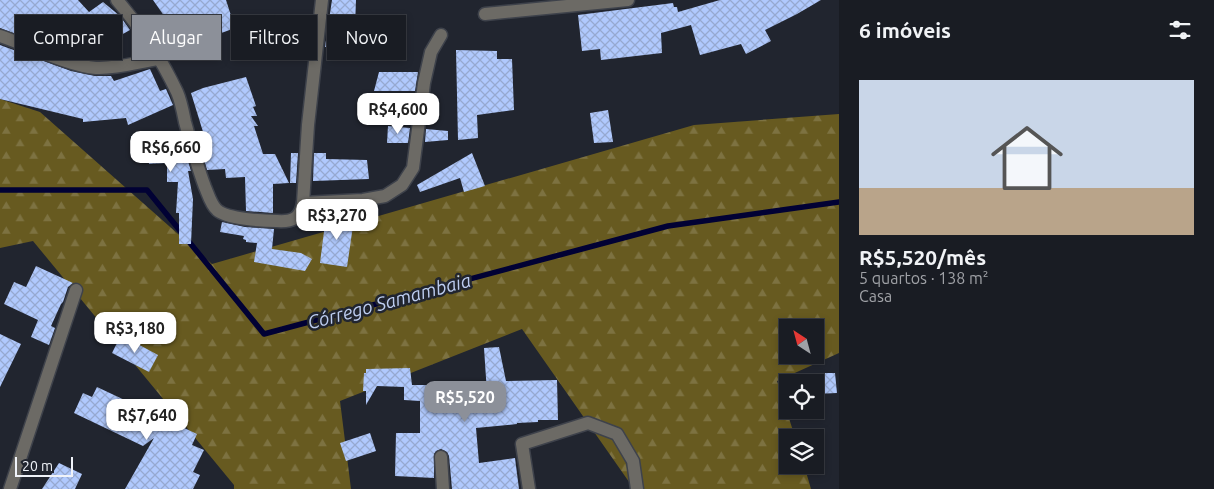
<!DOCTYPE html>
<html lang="pt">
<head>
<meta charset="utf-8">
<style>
	:root { --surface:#191c23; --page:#262930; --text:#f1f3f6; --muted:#9fa1a6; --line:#373a41; --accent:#8c9099 }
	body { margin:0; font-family:Ubuntu,sans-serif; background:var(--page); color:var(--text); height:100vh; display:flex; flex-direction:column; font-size:19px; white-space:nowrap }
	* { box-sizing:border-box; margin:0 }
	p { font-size:16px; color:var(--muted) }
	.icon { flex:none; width:28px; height:28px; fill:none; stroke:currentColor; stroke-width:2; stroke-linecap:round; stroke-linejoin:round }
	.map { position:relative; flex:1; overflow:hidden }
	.side { display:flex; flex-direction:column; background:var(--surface); width:375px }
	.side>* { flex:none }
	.banner { position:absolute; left:15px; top:15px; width:475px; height:45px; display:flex; gap:10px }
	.needle { width:32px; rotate:324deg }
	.tools { position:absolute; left:779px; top:319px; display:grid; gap:10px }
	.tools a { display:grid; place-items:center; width:45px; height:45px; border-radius:0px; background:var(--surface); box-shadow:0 2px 8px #0003,0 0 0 1px var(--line); font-size:25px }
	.scale { position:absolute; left:15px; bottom:12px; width:58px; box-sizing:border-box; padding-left:5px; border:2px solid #f0f3f9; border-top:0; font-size:14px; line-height:18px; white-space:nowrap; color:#f0f3f9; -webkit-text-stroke:4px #21252f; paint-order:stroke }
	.price { position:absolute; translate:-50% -42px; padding:0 11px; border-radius:10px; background:#fff; color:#222; font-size:16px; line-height:32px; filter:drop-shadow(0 1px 2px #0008) }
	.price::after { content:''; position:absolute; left:50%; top:30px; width:15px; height:11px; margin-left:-8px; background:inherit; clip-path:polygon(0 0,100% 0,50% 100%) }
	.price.active { background:var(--accent); color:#fff }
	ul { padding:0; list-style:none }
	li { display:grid; align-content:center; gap:10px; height:265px; padding:0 20px }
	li+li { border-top:1px solid var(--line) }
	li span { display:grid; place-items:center; height:155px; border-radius:0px; color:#555 }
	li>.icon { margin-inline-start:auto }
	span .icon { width:90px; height:90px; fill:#fffc; stroke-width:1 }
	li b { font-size:21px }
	h2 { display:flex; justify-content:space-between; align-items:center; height:60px; padding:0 20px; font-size:21px }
	.chip { padding:0 18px; border-radius:0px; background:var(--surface); box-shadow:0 2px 8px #0003,0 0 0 1px var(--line); font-size:18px; line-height:45px }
	.chip.active { background:var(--accent); color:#fff }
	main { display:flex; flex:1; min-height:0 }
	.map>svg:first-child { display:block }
</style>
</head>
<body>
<main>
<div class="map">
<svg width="839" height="489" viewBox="0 0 839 489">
	<defs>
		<pattern id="forest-firs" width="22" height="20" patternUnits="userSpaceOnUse" patternTransform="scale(1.25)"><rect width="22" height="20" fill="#675a20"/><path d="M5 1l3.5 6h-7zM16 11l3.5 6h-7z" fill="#7d7241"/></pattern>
		<pattern id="building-cross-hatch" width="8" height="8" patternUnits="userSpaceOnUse" patternTransform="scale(1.25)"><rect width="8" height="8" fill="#b0c9fd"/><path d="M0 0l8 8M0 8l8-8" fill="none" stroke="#96a9d0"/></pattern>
	</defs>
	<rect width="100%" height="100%" fill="#21252f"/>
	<path fill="url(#forest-firs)" fill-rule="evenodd" d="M0,99L40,112L212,264L694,125L839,114V353L777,381L795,437L788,438V465H804L811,489H634L522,329L340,401L351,489H234V485L33,241L0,248ZM788,328H815V355H788Z"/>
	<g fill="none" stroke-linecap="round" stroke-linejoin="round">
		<path stroke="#010134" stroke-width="5.5" d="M0,190H147L264,334L668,226L839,202"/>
	</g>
	<g fill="url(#building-cross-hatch)">
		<path d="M0,0H78L89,12L103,2L120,16L130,30L107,43L109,48L97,55L100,60L87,58L64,52L0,28Z"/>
		<path d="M153,0H226L235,28L216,35L199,49L187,35L165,52L152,31L167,20Z"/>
		<path d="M332,0H356L354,53L334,52V47H325Z"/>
		<path d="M720,0H821L797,14L765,30L771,41L746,54L741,44L700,55L691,25L661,33L662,53L601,60L600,49L582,51L578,15L673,3L674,7H677L678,12Z"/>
		<path d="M293,28H311L309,47H293Z"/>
		<path d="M0,45L71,71L95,76H111L114,81L150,69L160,91L166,89L173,105L128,125L126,118L83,122V119L0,99Z"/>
		<path d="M456,50L497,51V59H512L514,110L477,115L478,138L458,140Z"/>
		<path d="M379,72H418L415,91H374Z"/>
		<path d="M246,77L256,106L253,107L257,116H251L258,126H254L263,154H275L289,183L273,184V213L246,211L245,177L226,178L225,169L207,170L197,135H204L191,93L203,88Z"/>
		<path d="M608,110L613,142L594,143L590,113Z"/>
		<path d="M388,126L410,128L408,143H387Z"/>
		<path d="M426,129L448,131V140L425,142Z"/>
		<path d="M180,135L191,171H188L193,199L191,244H179V213H176L178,182H167V163L149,164L148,155L131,156V136Z"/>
		<path d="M291,153H298L296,183H290Z"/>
		<path d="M314,153H326V159L367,160L369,179L313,181Z"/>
		<path d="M472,153L485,186L464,192L460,178L420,192L417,185Z"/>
		<path d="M326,216L354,219L347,267L320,263Z"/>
		<path d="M222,222L245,227L274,229L272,249L301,253L312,259L305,271L254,262L257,243L246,242V240L243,239L244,236L220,232Z"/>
		<path d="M36,266L73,283L68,287L63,302L61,304L51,326L55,328L49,345L31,337L38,320L4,304L14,282L26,287Z"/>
		<path d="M0,334L21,344L0,387Z"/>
		<path d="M121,335L158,355L149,372L112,353Z"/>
		<path d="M499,347L506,381L557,380L558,420H538V422L517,423V424L476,428L479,463L515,458L519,489H452L449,456L447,452L441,449L436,451L434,454V478L395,476L396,433H420V401L404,400V387L377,386L366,405V391H363L364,373H366V369L410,368L412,385H441L442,397L487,393L484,348Z"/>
		<path d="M815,373H835L837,393L815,394Z"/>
		<path d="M97,387L197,434L192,445L204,450L193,472L200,475L193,489H125L154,438L143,446L74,413L83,393L92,397Z"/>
		<path d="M370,433L376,451L346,461L340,443Z"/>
		<path d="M59,463L82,474L75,489H42Z"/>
	</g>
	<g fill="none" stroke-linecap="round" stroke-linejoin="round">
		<defs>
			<g id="minor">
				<path d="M117,0C140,27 162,60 177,92C181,101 183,112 185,122C191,144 197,166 205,187C208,194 211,205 217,210C227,219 263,221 277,221C292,222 300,219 303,203L308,125L322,0"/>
				<path d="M485,14L628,0"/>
				<path d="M0,36C27,45 69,66 96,68C117,69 139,62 158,59"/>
				<path d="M303,203L363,200L385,196L402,185L413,168L424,83L431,52L441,35"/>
				<path d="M441,457L443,489"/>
				<path d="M10,489L76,290"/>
				<path d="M529,489L522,444L588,423L617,434L633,461L637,489"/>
			</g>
		</defs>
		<use href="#minor" stroke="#3e424b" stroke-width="15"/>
		<use href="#minor" stroke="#6c6a65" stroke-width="12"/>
	</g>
	<g text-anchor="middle" stroke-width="5" stroke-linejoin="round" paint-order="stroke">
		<g font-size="19" font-style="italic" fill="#bcccef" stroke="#21252f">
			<text transform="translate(389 301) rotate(-15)" y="7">Córrego Samambaia</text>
		</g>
	</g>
</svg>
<div class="tools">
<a><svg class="needle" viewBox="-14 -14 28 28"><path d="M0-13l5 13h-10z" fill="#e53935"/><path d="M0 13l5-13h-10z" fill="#9fa1a6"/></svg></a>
<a><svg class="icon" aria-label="locate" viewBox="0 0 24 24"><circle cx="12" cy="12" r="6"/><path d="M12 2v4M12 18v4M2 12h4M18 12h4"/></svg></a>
<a><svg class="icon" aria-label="layers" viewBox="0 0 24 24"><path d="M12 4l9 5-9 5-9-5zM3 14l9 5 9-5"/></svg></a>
</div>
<div class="scale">20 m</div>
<b class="price" style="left:398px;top:135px">R$4,600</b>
<b class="price" style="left:171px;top:173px">R$6,660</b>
<b class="price" style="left:337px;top:241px">R$3,270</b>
<b class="price" style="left:135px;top:354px">R$3,180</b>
<b class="price active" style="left:465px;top:423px">R$5,520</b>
<b class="price" style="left:147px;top:441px">R$7,640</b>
<div class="banner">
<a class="chip">Comprar</a>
<a class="chip active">Alugar</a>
<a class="chip">Filtros</a>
<a class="chip">Novo</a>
</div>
</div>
<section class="side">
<h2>6 imóveis<svg class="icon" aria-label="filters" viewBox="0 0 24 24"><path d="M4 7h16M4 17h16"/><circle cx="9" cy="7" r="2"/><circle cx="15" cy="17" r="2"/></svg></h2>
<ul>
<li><span style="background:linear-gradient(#c9d6e8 70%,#b9a48a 0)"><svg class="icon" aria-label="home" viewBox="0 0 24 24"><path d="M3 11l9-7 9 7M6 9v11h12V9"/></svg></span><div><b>R$5,520/mês</b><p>5 quartos · 138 m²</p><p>Casa</p></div></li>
</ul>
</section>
</main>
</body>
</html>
